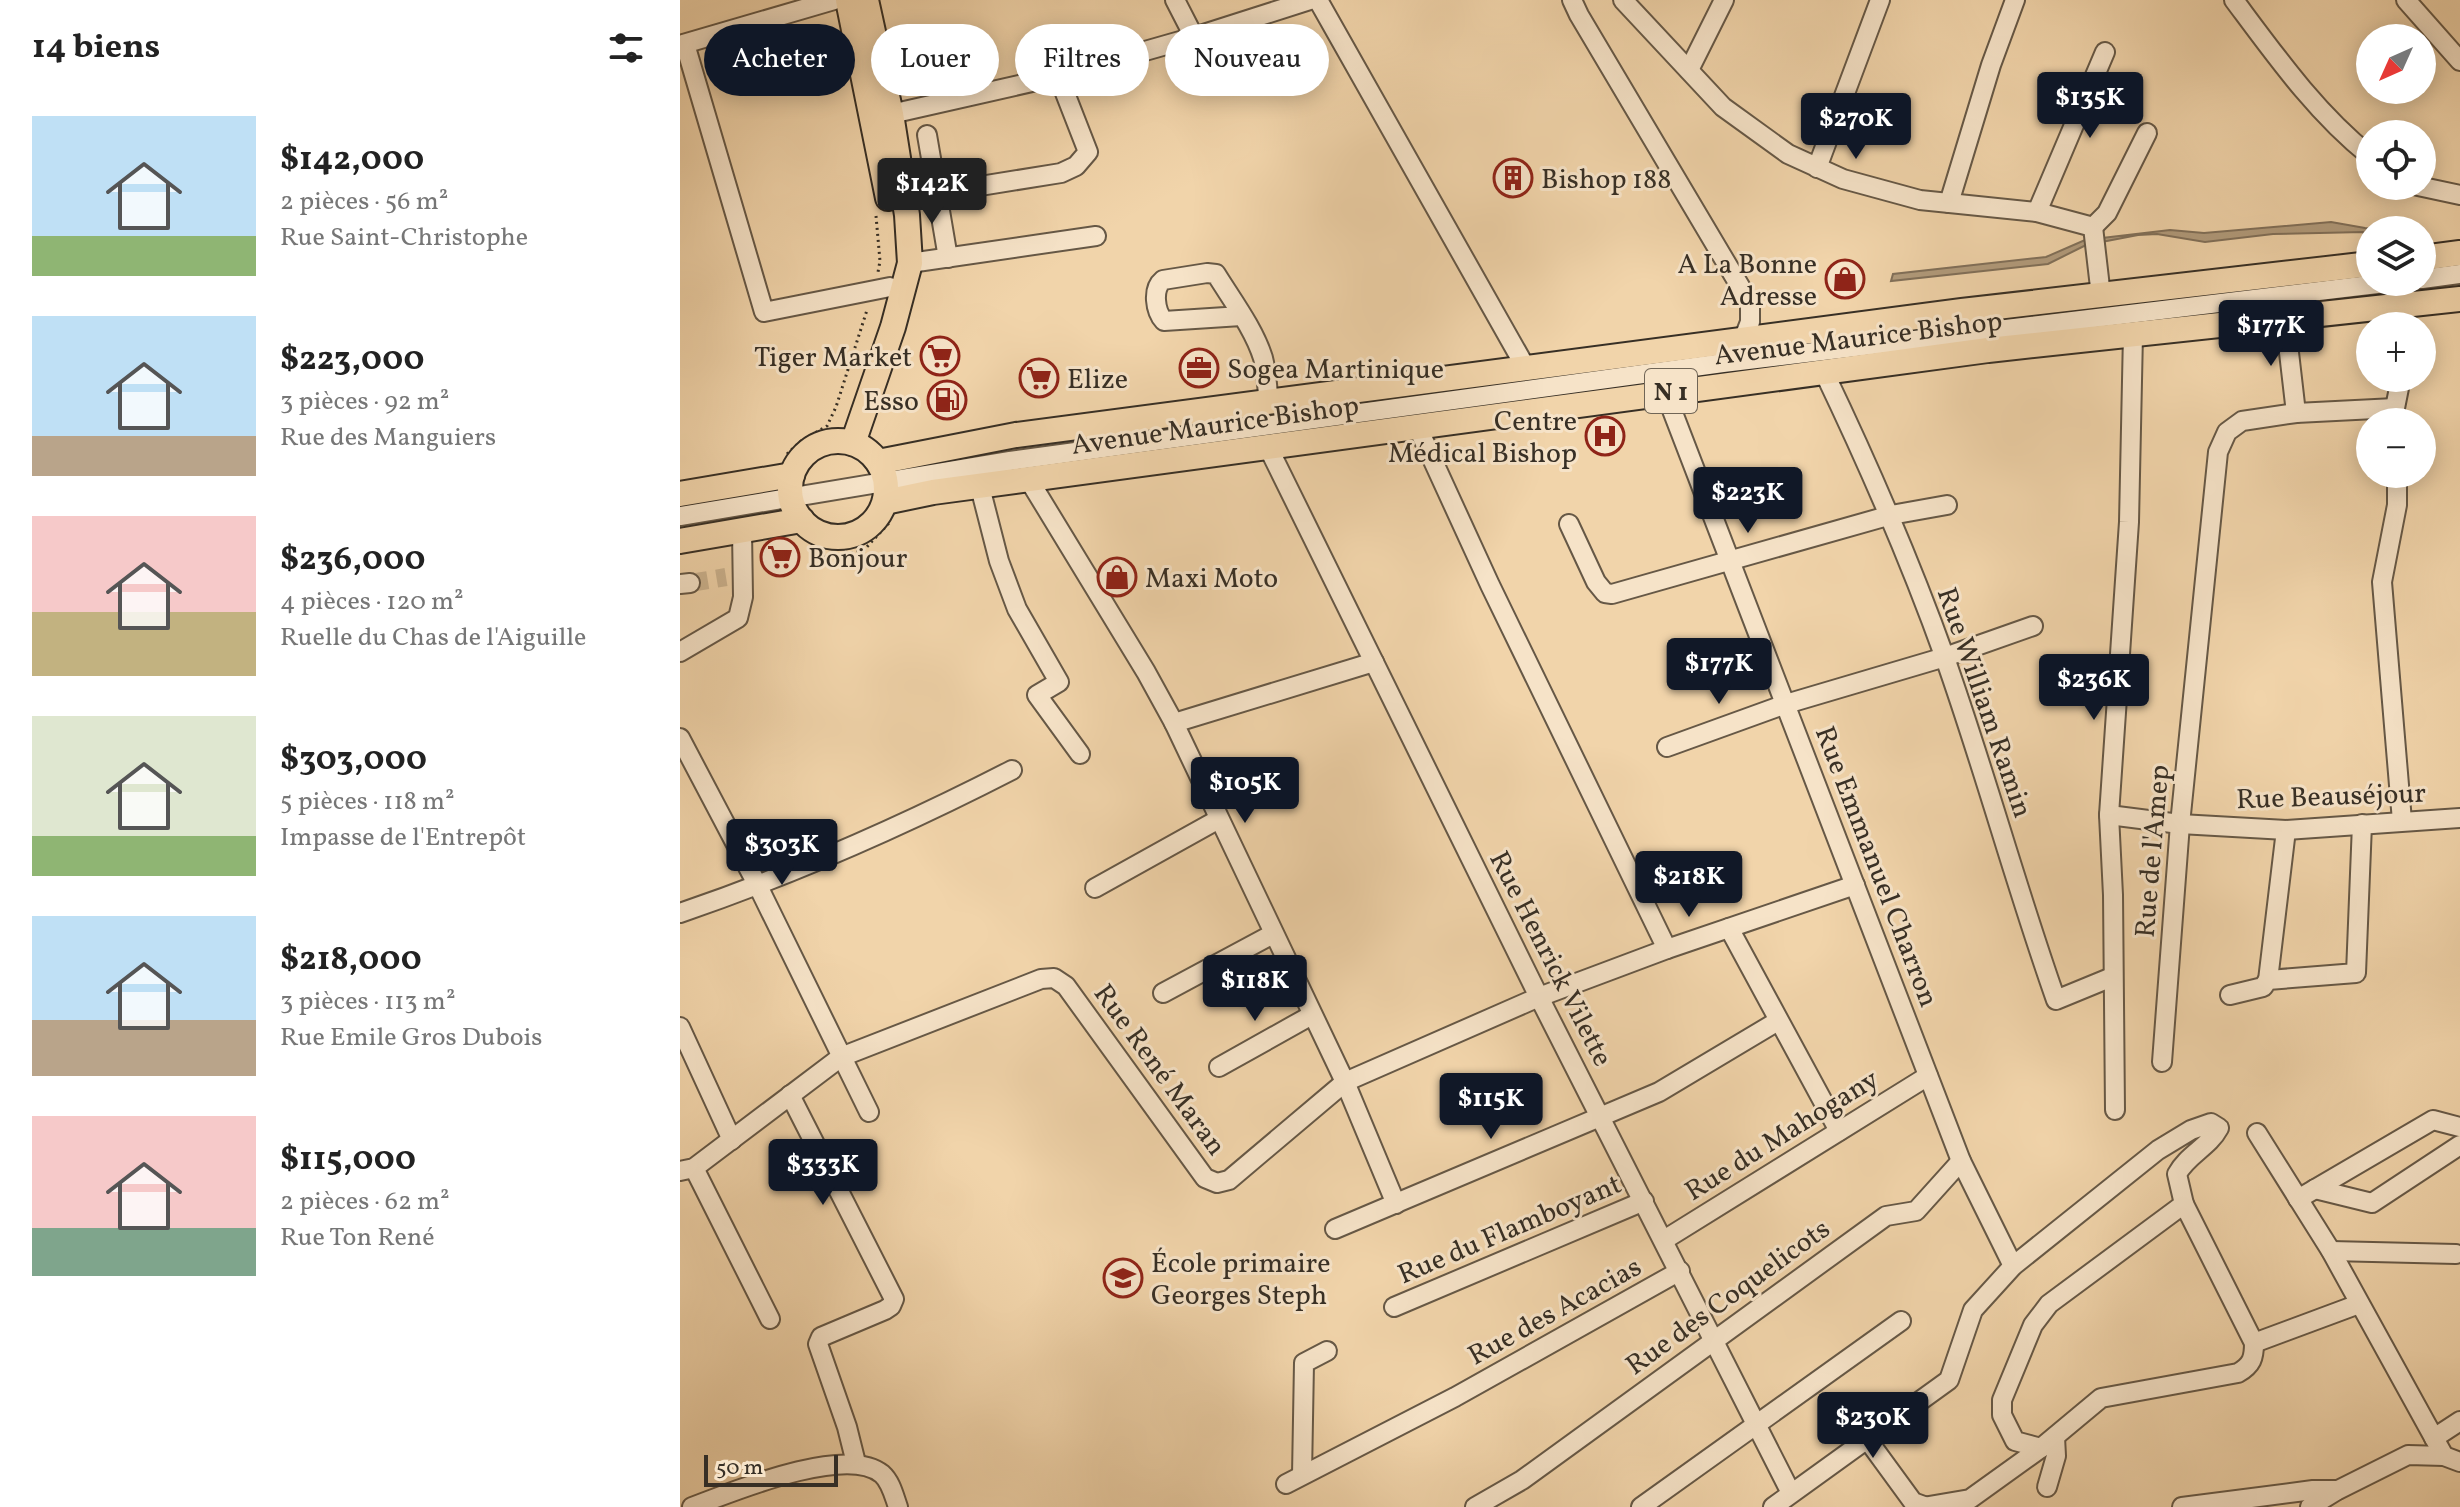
<!DOCTYPE html>
<html lang="fr">
<head>
<meta charset="utf-8">
<style>
	:root { --surface:#fff; --page:#f6f6f6; --text:#222; --muted:#767676; --accent:#111827 }
	body { margin:0; font-family:Vollkorn,serif; background:var(--page); color:var(--text); height:100vh; display:flex; flex-direction:column; font-size:30px; white-space:nowrap }
	* { box-sizing:border-box; margin:0 }
	p { font-size:26px; color:var(--muted) }
	.icon { flex:none; width:44px; height:44px; fill:none; stroke:currentColor; stroke-width:2; stroke-linecap:round; stroke-linejoin:round }
	.map { position:relative; flex:1; overflow:hidden }
	.drawer { display:flex; flex-direction:column; background:var(--surface); width:680px }
	.drawer>* { flex:none }
	.banner { position:absolute; left:24px; top:24px; width:760px; height:72px; display:flex; gap:16px }
	.needle { width:52px; rotate:225deg }
	.fabs { position:absolute; left:1676px; top:24px; display:grid; gap:16px }
	.fabs a { display:grid; place-items:center; width:80px; height:80px; border-radius:50%; background:var(--surface); box-shadow:0 4px 20px #0003; font-size:40px }
	.scale { position:absolute; left:24px; bottom:20px; width:134px; box-sizing:border-box; padding-left:8px; border:4px solid #372f25; border-top:0; font-size:22px; line-height:28px; white-space:nowrap; color:#372f25; -webkit-text-stroke:6px #f6e3c8; paint-order:stroke }
	.price { position:absolute; translate:-50% -68px; padding:0 18px; border-radius:8px; background:var(--accent); color:#fff; font-size:26px; line-height:52px; filter:drop-shadow(0 2px 4px #0008) }
	.price::after { content:''; position:absolute; left:50%; top:48px; width:24px; height:18px; margin-left:-12px; background:inherit; clip-path:polygon(0 0,100% 0,50% 100%) }
	.price.selected { background:#222; color:#fff }
	ul { padding:0; list-style:none }
	li { display:flex; align-items:center; gap:24px; height:200px; padding:0 32px }
	li span { display:grid; place-items:center; flex:none; width:224px; height:160px; border-radius:0px; color:#555 }
	li>.icon { margin-inline-start:auto }
	span .icon { width:96px; height:96px; fill:#fffc; stroke-width:1 }
	li b { font-size:34px }
	h2 { display:flex; justify-content:space-between; align-items:center; height:96px; padding:0 32px; font-size:34px }
	.tag { padding:0 28px; border-radius:36px; background:var(--surface); box-shadow:0 4px 20px #0003; font-size:28px; line-height:72px }
	.tag.selected { background:var(--accent); color:#fff }
	main { display:flex; flex:1; min-height:0 }
	.map>svg:first-child { display:block }
</style>
</head>
<body>
<main>
<section class="drawer">
<h2>14 biens<svg class="icon" aria-label="filters" viewBox="0 0 24 24"><path d="M4 7h16M4 17h16"/><circle cx="9" cy="7" r="2"/><circle cx="15" cy="17" r="2"/></svg></h2>
<ul>
<li><span style="background:linear-gradient(#bfe0f5 75%,#8fb573 0)"><svg class="icon" aria-label="home" viewBox="0 0 24 24"><path d="M3 11l9-7 9 7M6 9v11h12V9"/></svg></span><div><b>$142,000</b><p>2 pièces · 56 m²</p><p>Rue Saint-Christophe</p></div></li>
<li><span style="background:linear-gradient(#bfe0f5 75%,#b9a48a 0)"><svg class="icon" aria-label="home" viewBox="0 0 24 24"><path d="M3 11l9-7 9 7M6 9v11h12V9"/></svg></span><div><b>$223,000</b><p>3 pièces · 92 m²</p><p>Rue des Manguiers</p></div></li>
<li><span style="background:linear-gradient(#f6c9c9 60%,#c2b280 0)"><svg class="icon" aria-label="home" viewBox="0 0 24 24"><path d="M3 11l9-7 9 7M6 9v11h12V9"/></svg></span><div><b>$236,000</b><p>4 pièces · 120 m²</p><p>Ruelle du Chas de l'Aiguille</p></div></li>
<li><span style="background:linear-gradient(#dfe7d0 75%,#8fb573 0)"><svg class="icon" aria-label="home" viewBox="0 0 24 24"><path d="M3 11l9-7 9 7M6 9v11h12V9"/></svg></span><div><b>$303,000</b><p>5 pièces · 118 m²</p><p>Impasse de l'Entrepôt</p></div></li>
<li><span style="background:linear-gradient(#bfe0f5 65%,#b9a48a 0)"><svg class="icon" aria-label="home" viewBox="0 0 24 24"><path d="M3 11l9-7 9 7M6 9v11h12V9"/></svg></span><div><b>$218,000</b><p>3 pièces · 113 m²</p><p>Rue Emile Gros Dubois</p></div></li>
<li><span style="background:linear-gradient(#f6c9c9 70%,#7fa58c 0)"><svg class="icon" aria-label="home" viewBox="0 0 24 24"><path d="M3 11l9-7 9 7M6 9v11h12V9"/></svg></span><div><b>$115,000</b><p>2 pièces · 62 m²</p><p>Rue Ton René</p></div></li>
</ul>
</section>
<div class="map">
<svg width="1780" height="1507" viewBox="0 0 1780 1507">
	<rect width="100%" height="100%" fill="#f1d4aa"/>
	<filter id="stains"><feTurbulence type="fractalNoise" baseFrequency=".0025" numOctaves="4"/><feColorMatrix values="0 0 0 0 .2 0 0 0 0 .09 0 0 0 0 .02 0 0 0 .5 -.17"/></filter>
	<radialGradient id="worn" r=".72"><stop offset=".6" stop-color="#630" stop-opacity="0"/><stop offset="1" stop-color="#630" stop-opacity=".3"/></radialGradient>
	<path fill="#b29c7d" stroke="#81705a" stroke-width="2" d="M1651,222L1685,228L1737,230H1690V235L1684,234L1683,232L1593,234L1525,242L1477,234L1458,235L1406,245L1368,264L1211,281L1213,274L1366,257L1405,240L1490,230L1524,233Z"/>
	<g fill="none" stroke-linecap="round" stroke-linejoin="round">
		<path stroke="#ccb38f" stroke-width="18" stroke-dasharray="18 9" stroke-linecap="butt" d="M10,583L46,577"/>
		<defs>
			<g id="minor">
				<path d="M495,0L514,37"/>
				<path d="M638,0L846,368"/>
				<path d="M892,0L899,15L1070,303V322L1063,340"/>
				<path d="M943,0L1043,107L1108,154L1163,179L1240,200L1357,212L1413,227L1421,296"/>
				<path d="M1554,0C1595,55 1636,113 1690,156"/>
				<path d="M1726,0L1780,61"/>
				<path d="M5,44L84,312L210,287"/>
				<path d="M0,45L154,0"/>
				<path d="M1009,70L1044,0"/>
				<path d="M211,114L374,77L514,37L630,0"/>
				<path d="M247,135L257,193"/>
				<path d="M1137,168L1200,0"/>
				<path d="M1738,186L1780,195"/>
				<path d="M1269,203L1311,65L1335,0"/>
				<path d="M1357,212L1425,52"/>
				<path d="M1413,227L1427,213L1467,133"/>
				<path d="M268,258L257,193L381,173L396,166L408,152L378,75"/>
				<path d="M230,263L416,236"/>
				<path d="M1742,279L1780,274"/>
				<path d="M1715,307L1717,326"/>
				<path d="M561,316L484,321C475,311 472,289 483,280L527,273L536,274C552,300 574,329 583,358C587,373 587,389 589,403"/>
				<path d="M1605,318L1616,413"/>
				<path d="M1144,372C1189,466 1230,560 1265,658C1305,771 1336,887 1376,1000L1432,977"/>
				<path d="M985,392L1281,1161L1333,1266"/>
				<path d="M1715,422V408L1721,378"/>
				<path d="M738,428L810,585L987,949"/>
				<path d="M587,445L859,997L1111,1493"/>
				<path d="M1717,474V505L1702,582L1722,821"/>
				<path d="M349,480L466,672L494,723L665,1082L716,1204"/>
				<path d="M300,487L319,561L337,609L379,682L357,695L400,754"/>
				<path d="M0,516L330,461L1043,363L1714,282"/>
				<path d="M889,524L916,582L925,593L932,594L1211,515L1267,505"/>
				<path d="M0,584L10,583"/>
				<path d="M0,652L58,618L63,597L62,531"/>
				<path d="M494,723L694,662"/>
				<path d="M0,738L78,886L189,1112"/>
				<path d="M987,747L1106,704L1265,657L1353,626"/>
				<path d="M1429,815L1500,824L1606,830L1780,818"/>
				<path d="M415,888L539,819"/>
				<path d="M0,913C114,874 225,825 332,770"/>
				<path d="M1049,928L1159,1131"/>
				<path d="M1588,980L1606,830"/>
				<path d="M483,993L593,934"/>
				<path d="M1550,995L1583,987L1588,980L1676,973L1682,824"/>
				<path d="M0,1027L52,1140"/>
				<path d="M1482,1062L1500,824L1538,452L1547,432L1562,421L1616,413L1715,408"/>
				<path d="M539,1067L632,1015"/>
				<path d="M110,1095L214,1299L211,1306L205,1310L141,1337L138,1344L167,1427L176,1463"/>
				<path d="M1435,1110L1433,895L1429,815L1449,522L1453,334"/>
				<path d="M1577,1133L1651,1251L1764,1456L1780,1462"/>
				<path d="M14,1168L90,1319"/>
				<path d="M0,1171L14,1168L161,1057L361,979L374,978L386,986L525,1178L537,1183L549,1180L665,1082L859,997L987,949L1175,885"/>
				<path d="M1635,1189L1692,1203L1780,1145"/>
				<path d="M1618,1199L1753,1120L1780,1127"/>
				<path d="M1504,1204L1574,1343C1574,1358 1572,1365 1558,1373L1421,1398L1361,1448L1335,1441L1322,1415V1400L1353,1325L1369,1304Z"/>
				<path d="M655,1229L979,1092L1098,1021"/>
				<path d="M984,1240L1248,1076"/>
				<path d="M1651,1251L1776,1254"/>
				<path d="M714,1307L964,1201"/>
				<path d="M1574,1343L1679,1304"/>
				<path d="M1754,1438L1780,1421"/>
				<path d="M1187,1439L1233,1502L1244,1506"/>
				<path d="M622,1475L624,1363L647,1351"/>
				<path d="M606,1484L775,1397L1000,1271"/>
				<path d="M1367,1487L1376,1456L1375,1437"/>
				<path d="M12,1507C52,1492 166,1444 202,1474C211,1482 214,1496 218,1507"/>
				<path d="M795,1507L842,1480L1206,1216L1236,1211L1281,1161"/>
				<path d="M961,1507L1221,1321"/>
				<path d="M1093,1507L1269,1380L1293,1310L1333,1266L1478,1150L1511,1130L1531,1123L1539,1128C1529,1147 1507,1155 1497,1174L1504,1204"/>
				<path d="M1243,1507L1290,1499L1361,1448"/>
				<path d="M1502,1507L1633,1490H1658L1728,1455L1764,1456"/>
				<path d="M1630,1507L1656,1491"/>
			</g>
			<g id="major">
				<path d="M168,0L208,198"/>
				<path d="M1742,258L1780,253"/>
				<circle cx="158" cy="489" r="48"/>
				<path d="M173,443L213,327L230,263L227,215L211,114L186,0"/>
				<path d="M198,462L336,435L1282,311L1690,264"/>
				<path d="M0,494L112,475"/>
				<path d="M205,502L253,492L1308,350L1780,299"/>
				<path d="M0,541L122,520"/>
			</g>
		</defs>
		<use href="#minor" stroke="#665846" stroke-width="22"/>
		<use href="#major" stroke="#372f25" stroke-width="28"/>
		<g stroke="#372f25" stroke-width="3" stroke-dasharray="2 4" stroke-linecap="butt">
			<path d="M196,216L200,261L198,272"/>
			<path d="M107,454L121,441L147,426L156,407L187,310"/>
			<path d="M127,540L142,550L147,560L184,550L209,523"/>
		</g>
		<use href="#minor" stroke="#f6e3c8" stroke-width="18"/>
		<use href="#major" stroke="#f1d4aa" stroke-width="24"/>
	</g>
	<defs>
		<symbol id="building-ring" viewBox="-11 -11 22 22"><circle r="9.5" fill="#f6e3c8" stroke="#8f2418" stroke-width="1.5"/><path d="M-4-6H4V6H1V3H-1V6H-4ZM-2.5-4.3h1.7v1.8h-1.7ZM.8-4.3h1.7v1.8H.8ZM-2.5-1h1.7V.8h-1.7ZM.8-1h1.7V.8H.8Z" fill="#8f2418"/></symbol>
		<symbol id="shop-ring" viewBox="-11 -11 22 22"><circle r="9.5" fill="#f6e3c8" stroke="#8f2418" stroke-width="1.5"/><path d="M-5-2.5h2.3a2.7 3.5 0 0 1 5.4 0H5L5.5 6h-11ZM-1.5-2.5h3a1.5 2.3 0 0 0-3 0Z" fill="#8f2418"/></symbol>
		<symbol id="supermarket-ring" viewBox="-11 -11 22 22"><circle r="9.5" fill="#f6e3c8" stroke="#8f2418" stroke-width="1.5"/><path d="M-6-5.5h2.5l.6 2H6L4.5 2H-2.5L-4.4-4H-6ZM-1.5 3.2a1.3 1.3 0 1 0 .1 0ZM3 3.2a1.3 1.3 0 1 0 .1 0Z" fill="#8f2418"/></symbol>
		<symbol id="office-ring" viewBox="-11 -11 22 22"><circle r="9.5" fill="#f6e3c8" stroke="#8f2418" stroke-width="1.5"/><path d="M-6-3h4V-5.5h4V-3h4V5H-6ZM-1-4.5V-3h2v-1.5ZM-6 0V1H6V0Z" fill="#8f2418"/></symbol>
		<symbol id="fuel-ring" viewBox="-11 -11 22 22"><circle r="9.5" fill="#f6e3c8" stroke="#8f2418" stroke-width="1.5"/><path d="M-5.5-6h7V0h2V4h1.3V-2.5L3-4.5l.8-.8L6-3V5H2.5V1h-1V6h-7ZM-4.2-4.7v3.2H.2V-4.7Z" fill="#8f2418"/></symbol>
		<symbol id="hospital-ring" viewBox="-11 -11 22 22"><circle r="9.5" fill="#f6e3c8" stroke="#8f2418" stroke-width="1.5"/><path d="M-5-5h3v3.5h4V-5h3V5h-3V1.5h-4V5h-3Z" fill="#8f2418"/></symbol>
		<symbol id="school-ring" viewBox="-11 -11 22 22"><circle r="9.5" fill="#f6e3c8" stroke="#8f2418" stroke-width="1.5"/><path d="M0-5L7-2L0 1L-7-2ZM-4 1L0 2.5L4 1V4Q0 6-4 4Z" fill="#8f2418"/></symbol>
	</defs>
	<g fill-rule="evenodd">
		<use href="#building-ring" x="811" y="156" width="44" height="44"/>
		<use href="#shop-ring" x="1143" y="257" width="44" height="44"/>
		<use href="#supermarket-ring" x="238" y="334" width="44" height="44"/>
		<use href="#office-ring" x="497" y="346" width="44" height="44"/>
		<use href="#supermarket-ring" x="337" y="356" width="44" height="44"/>
		<use href="#fuel-ring" x="245" y="378" width="44" height="44"/>
		<use href="#hospital-ring" x="903" y="414" width="44" height="44"/>
		<use href="#supermarket-ring" x="78" y="535" width="44" height="44"/>
		<use href="#shop-ring" x="415" y="555" width="44" height="44"/>
		<use href="#school-ring" x="421" y="1256" width="44" height="44"/>
	</g>
	<g text-anchor="middle" stroke-width="6" stroke-linejoin="round" paint-order="stroke">
		<rect fill="#f6e3c8" stroke="#706556" stroke-width="2" x="965" y="369" width="52" height="44" rx="6"/>
		<g font-size="26" font-weight="bold" fill="#372f25">
			<text x="991" y="400">N 1</text>
		</g>
		<g font-size="28" fill="#372f25" stroke="#f6e3c8" text-anchor="start">
			<text x="861" y="188">Bishop 188</text>
			<text x="1137" y="273" text-anchor="end">A La Bonne<tspan x="1137" dy="32">Adresse</tspan></text>
			<text x="232" y="366" text-anchor="end">Tiger Market</text>
			<text x="547" y="378">Sogea Martinique</text>
			<text x="387" y="388">Elize</text>
			<text x="239" y="410" text-anchor="end">Esso</text>
			<text x="897" y="430" text-anchor="end">Centre<tspan x="897" dy="32">Médical Bishop</tspan></text>
			<text x="128" y="567">Bonjour</text>
			<text x="465" y="587">Maxi Moto</text>
			<text x="471" y="1272">École primaire<tspan x="471" dy="32">Georges Steph</tspan></text>
		</g>
		<g font-size="28" fill="#372f25" stroke="#f6e3c8">
			<text transform="translate(1178 337) rotate(-7)" y="10">Avenue Maurice Bishop</text>
			<text transform="translate(535 424) rotate(-8)" y="10">Avenue Maurice Bishop</text>
			<text transform="translate(1306 702) rotate(71)" y="10">Rue William Ramin</text>
			<text transform="translate(1651 795) rotate(-2)" y="10">Rue Beauséjour</text>
			<text transform="translate(1471 851) rotate(-85)" y="10">Rue de l'Amep</text>
			<text transform="translate(1198 866) rotate(69)" y="10">Rue Emmanuel Charron</text>
			<text transform="translate(872 958) rotate(63)" y="10">Rue Henrick Vilette</text>
			<text transform="translate(481 1069) rotate(54)" y="10">Rue René Maran</text>
			<text transform="translate(1101 1134) rotate(-32)" y="10">Rue du Mahogany</text>
			<text transform="translate(829 1228) rotate(-23)" y="10">Rue du Flamboyant</text>
			<text transform="translate(1047 1296) rotate(-36)" y="10">Rue des Coquelicots</text>
			<text transform="translate(874 1310) rotate(-29)" y="10">Rue des Acacias</text>
		</g>
	</g>
	<rect width="100%" height="100%" filter="url(#stains)"/>
	<rect width="100%" height="100%" fill="url(#worn)"/>
</svg>
<div class="fabs">
<a><svg class="needle" viewBox="-14 -14 28 28"><path d="M0-13l5 13h-10z" fill="#e53935"/><path d="M0 13l5-13h-10z" fill="#767676"/></svg></a>
<a><svg class="icon" aria-label="locate" viewBox="0 0 24 24"><circle cx="12" cy="12" r="6"/><path d="M12 2v4M12 18v4M2 12h4M18 12h4"/></svg></a>
<a><svg class="icon" aria-label="layers" viewBox="0 0 24 24"><path d="M12 4l9 5-9 5-9-5zM3 14l9 5 9-5"/></svg></a>
<a>+</a>
<a>−</a>
</div>
<div class="scale">50 m</div>
<b class="price" style="left:1410px;top:140px">$135K</b>
<b class="price" style="left:1176px;top:161px">$270K</b>
<b class="price selected" style="left:252px;top:226px">$142K</b>
<b class="price" style="left:1591px;top:368px">$177K</b>
<b class="price" style="left:1068px;top:535px">$223K</b>
<b class="price" style="left:1039px;top:706px">$177K</b>
<b class="price" style="left:1414px;top:722px">$236K</b>
<b class="price" style="left:565px;top:825px">$105K</b>
<b class="price" style="left:102px;top:887px">$303K</b>
<b class="price" style="left:1009px;top:919px">$218K</b>
<b class="price" style="left:575px;top:1023px">$118K</b>
<b class="price" style="left:811px;top:1141px">$115K</b>
<b class="price" style="left:143px;top:1207px">$333K</b>
<b class="price" style="left:1193px;top:1460px">$230K</b>
<div class="banner">
<a class="tag selected">Acheter</a>
<a class="tag">Louer</a>
<a class="tag">Filtres</a>
<a class="tag">Nouveau</a>
</div>
</div>
</main>
</body>
</html>
